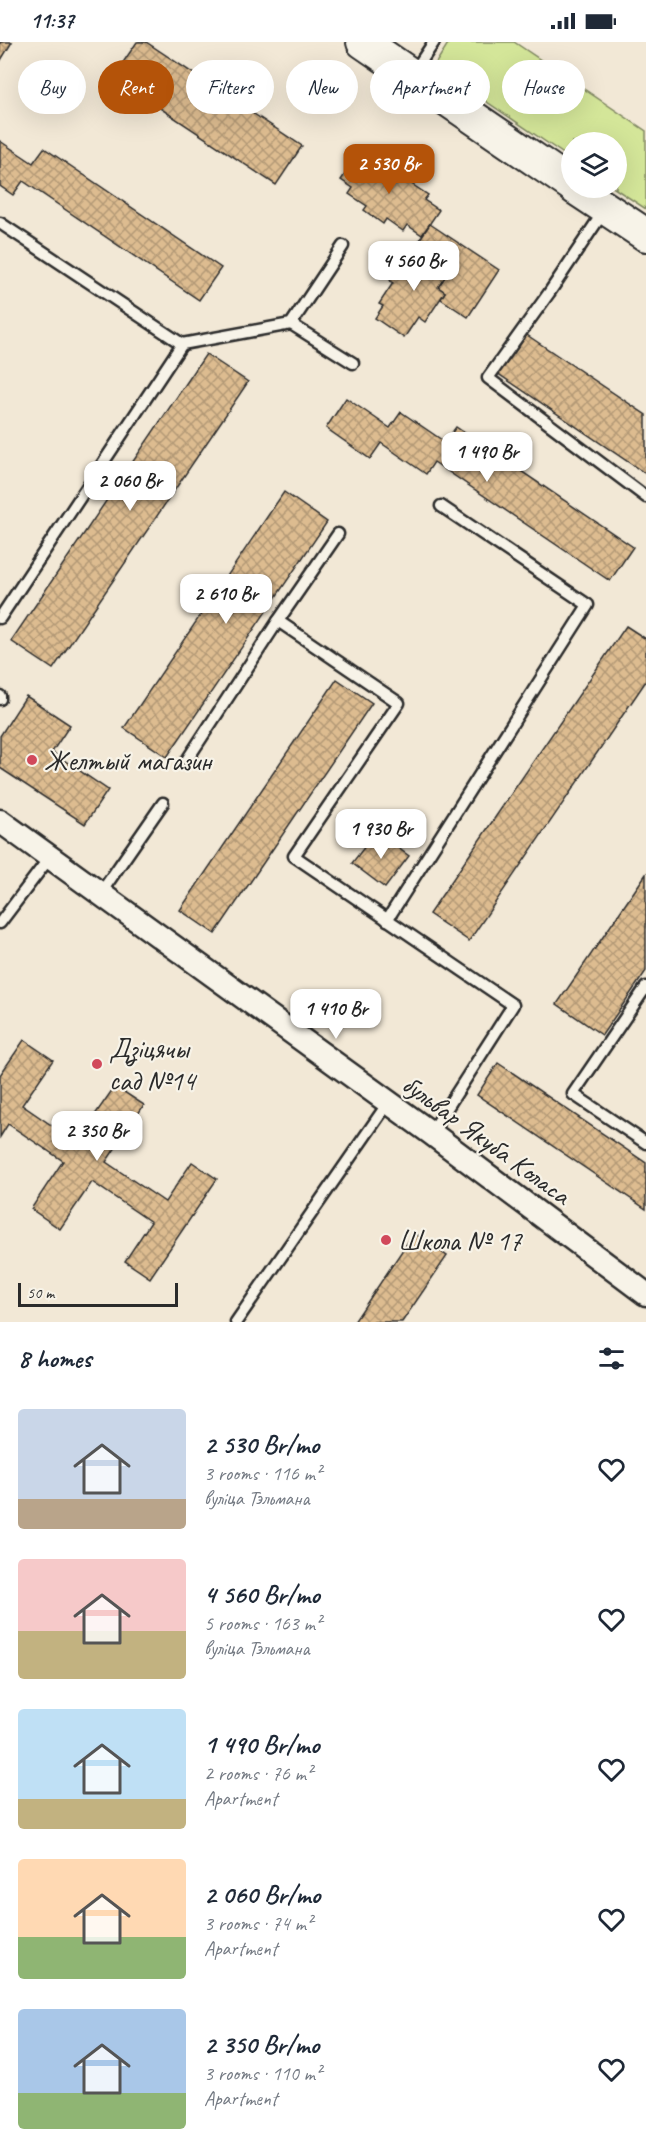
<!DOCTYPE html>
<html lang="en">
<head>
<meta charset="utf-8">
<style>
	:root { --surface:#fff; --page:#f2f2f3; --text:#1f2937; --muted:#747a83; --accent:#b45309 }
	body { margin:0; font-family:Caveat,sans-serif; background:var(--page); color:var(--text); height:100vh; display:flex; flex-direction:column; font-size:22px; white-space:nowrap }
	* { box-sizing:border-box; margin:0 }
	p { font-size:20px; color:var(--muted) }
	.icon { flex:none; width:33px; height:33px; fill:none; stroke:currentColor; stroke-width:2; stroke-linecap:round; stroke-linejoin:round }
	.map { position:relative; height:1280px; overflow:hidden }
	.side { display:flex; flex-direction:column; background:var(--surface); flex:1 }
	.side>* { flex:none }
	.banner { position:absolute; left:18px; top:18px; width:610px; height:54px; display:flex; gap:12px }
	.controls { position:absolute; left:561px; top:90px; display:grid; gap:12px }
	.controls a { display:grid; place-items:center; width:66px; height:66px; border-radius:50%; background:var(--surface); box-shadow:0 6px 24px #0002; font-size:30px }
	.scale { position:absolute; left:18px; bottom:15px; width:160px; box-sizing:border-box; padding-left:6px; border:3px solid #2b2b2b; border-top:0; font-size:16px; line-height:21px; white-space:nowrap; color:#2b2b2b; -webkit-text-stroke:4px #f7f3e8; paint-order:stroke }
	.price { position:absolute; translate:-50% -51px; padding:0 14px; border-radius:12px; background:#fff; color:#222; font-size:20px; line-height:39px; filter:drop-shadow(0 2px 3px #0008) }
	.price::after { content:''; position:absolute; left:50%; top:36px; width:18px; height:14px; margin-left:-9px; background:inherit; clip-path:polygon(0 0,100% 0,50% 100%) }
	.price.active { background:var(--accent); color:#fff }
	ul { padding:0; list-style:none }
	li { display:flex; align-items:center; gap:18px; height:150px; padding:0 18px }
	li span { display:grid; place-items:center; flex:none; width:168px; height:120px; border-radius:6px; color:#555 }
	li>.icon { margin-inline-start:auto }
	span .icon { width:72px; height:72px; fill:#fffc; stroke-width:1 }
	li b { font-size:26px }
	h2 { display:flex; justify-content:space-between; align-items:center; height:72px; padding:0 18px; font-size:26px }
	.chip { padding:0 21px; border-radius:27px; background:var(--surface); box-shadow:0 6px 24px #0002; font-size:21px; line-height:54px }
	.chip.active { background:var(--accent); color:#fff }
	.status { display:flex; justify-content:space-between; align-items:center; height:42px; padding:0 30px; background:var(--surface); direction:ltr }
	.status svg { height:16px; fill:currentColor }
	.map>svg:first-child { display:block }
</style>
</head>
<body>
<div class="status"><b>11:37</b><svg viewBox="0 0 49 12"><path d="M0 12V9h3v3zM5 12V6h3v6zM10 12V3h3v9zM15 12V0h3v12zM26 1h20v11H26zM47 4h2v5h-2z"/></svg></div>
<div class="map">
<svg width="646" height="1280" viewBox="0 0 646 1280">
	<defs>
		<pattern id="building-cross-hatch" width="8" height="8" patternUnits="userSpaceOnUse" patternTransform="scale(1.5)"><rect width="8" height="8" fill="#ddbc90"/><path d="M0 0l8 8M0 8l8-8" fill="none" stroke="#b39976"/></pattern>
	</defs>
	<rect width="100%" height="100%" fill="#f2e8d6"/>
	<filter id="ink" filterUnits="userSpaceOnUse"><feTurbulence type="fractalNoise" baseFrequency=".0167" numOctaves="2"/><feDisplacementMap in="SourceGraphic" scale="12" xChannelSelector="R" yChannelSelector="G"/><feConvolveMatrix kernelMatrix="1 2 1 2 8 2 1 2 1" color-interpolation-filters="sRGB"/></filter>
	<g filter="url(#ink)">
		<path fill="#d4e699" stroke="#808862" stroke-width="1.5" d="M449,0H514L646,89V167L614,146H616V100H572L571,117L434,24Z"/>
		<g fill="url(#building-cross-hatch)" stroke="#2b2b2b" stroke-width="1.5">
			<path d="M0,0H12L1,18L0,17Z"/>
			<path d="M137,0H146L302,104L276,143L113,35Z"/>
			<path d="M0,99L33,121L44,106L221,226L199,258L23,139L13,153L0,144Z"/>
			<path d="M358,113L370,122L374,116L391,128L394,125L413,138L410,141L428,153L424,158L439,168L422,193L407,183L403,189L386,177L383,182L364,168L367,164L349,152L353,146L341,138Z"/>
			<path d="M430,182L499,228L468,275L441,257L445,250L438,245L453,223L424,204L422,207L416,203Z"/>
			<path d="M424,204L453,223L438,245L445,250L425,280L418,275L404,296L375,276L383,264L379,262L393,241L390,239L399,225L402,227L413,211L417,214Z"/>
			<path d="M524,291L646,373V432L497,331Z"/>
			<path d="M206,312L248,340L53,627L11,599Z"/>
			<path d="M346,356L390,386L401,370L445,400L456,385L633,505L610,539L434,420L426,432L381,401L370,417L326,386Z"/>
			<path d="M284,450L327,480L167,715L124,686Z"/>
			<path d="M626,584L646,597V639L469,899L429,872Z"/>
			<path d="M337,637L372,661L215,892L180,868Z"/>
			<path d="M26,654L70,683L52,710L108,748L85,782L0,726V694Z"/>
			<path d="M376,790L409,814L385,846L352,821Z"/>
			<path d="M646,832V929L602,993L557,962Z"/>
			<path d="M24,998L53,1018L22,1063L76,1100L115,1044L144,1063L106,1120L165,1160L192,1120L217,1137L150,1236L125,1219L151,1180L92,1140L60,1187L31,1167L63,1119L8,1082L0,1095V1033Z"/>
			<path d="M498,1021L646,1121V1167L477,1053Z"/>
			<path d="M414,1191L447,1214L402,1280H354Z"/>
		</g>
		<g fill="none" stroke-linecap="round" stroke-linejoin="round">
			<defs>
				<g id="service">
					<path d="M414,30L434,0"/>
					<path d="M604,169L549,251L488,336L646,455"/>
					<path d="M0,181L182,302L0,576"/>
					<path d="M291,282L353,321"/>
					<path d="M182,302L291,282L343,204"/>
					<path d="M278,579L399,661L294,814L513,963L431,1091"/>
					<path d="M0,654V657"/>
					<path d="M187,718L278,579L338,492"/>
					<path d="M100,852L163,761"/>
					<path d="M387,878L588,563L441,464"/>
					<path d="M0,881L50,815"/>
					<path d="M646,945L573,1052L646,1101"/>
					<path d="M236,1280L388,1061"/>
				</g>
				<path id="minor" d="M0,779L431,1091L646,1252"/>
				<g id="secondary">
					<path d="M363,0L572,143"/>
					<path d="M575,146L646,193"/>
				</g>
			</defs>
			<use href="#service" stroke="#2b2b2b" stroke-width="15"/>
			<use href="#minor" stroke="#2b2b2b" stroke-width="27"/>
			<use href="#secondary" stroke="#2b2b2b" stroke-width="36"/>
			<use href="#service" stroke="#f7f3e8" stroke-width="10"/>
			<use href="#minor" stroke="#f7f3e8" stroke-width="22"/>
			<use href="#secondary" stroke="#f7f3e8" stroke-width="32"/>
		</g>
	</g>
	<g fill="#d1495b" stroke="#f7f3e8" stroke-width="2">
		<circle cx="32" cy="718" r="6"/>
		<circle cx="97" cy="1022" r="6"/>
		<circle cx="386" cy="1198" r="6"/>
	</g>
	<g text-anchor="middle" stroke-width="4.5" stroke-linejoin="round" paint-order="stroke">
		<g font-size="28" fill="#2b2b2b" stroke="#f7f3e8" text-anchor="start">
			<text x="44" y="728">Желтый магазин</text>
			<text x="109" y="1016">Дзіцячы<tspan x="109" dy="32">сад №14</tspan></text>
			<text x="398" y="1208">Школа № 17</text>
		</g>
		<g font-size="28" fill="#2b2b2b" stroke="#f7f3e8">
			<text transform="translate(487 1097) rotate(36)" y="10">бульвар Якуба Коласа</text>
		</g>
	</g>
</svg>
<div class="controls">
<a><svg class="icon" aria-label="layers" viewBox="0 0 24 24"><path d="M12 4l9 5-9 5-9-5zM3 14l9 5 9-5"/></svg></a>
</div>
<div class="scale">50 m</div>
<b class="price active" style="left:389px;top:153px">2 530 Br</b>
<b class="price" style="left:414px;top:250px">4 560 Br</b>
<b class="price" style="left:487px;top:441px">1 490 Br</b>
<b class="price" style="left:130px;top:470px">2 060 Br</b>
<b class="price" style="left:226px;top:583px">2 610 Br</b>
<b class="price" style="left:381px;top:818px">1 930 Br</b>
<b class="price" style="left:336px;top:998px">1 410 Br</b>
<b class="price" style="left:97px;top:1120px">2 350 Br</b>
<div class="banner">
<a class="chip">Buy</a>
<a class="chip active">Rent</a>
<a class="chip">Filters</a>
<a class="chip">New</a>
<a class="chip">Apartment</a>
<a class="chip">House</a>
</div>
</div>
<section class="side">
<h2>8 homes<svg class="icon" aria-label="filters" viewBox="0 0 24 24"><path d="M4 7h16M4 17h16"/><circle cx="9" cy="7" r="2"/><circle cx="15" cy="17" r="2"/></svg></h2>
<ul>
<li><span style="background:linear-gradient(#c9d6e8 75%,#b9a48a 0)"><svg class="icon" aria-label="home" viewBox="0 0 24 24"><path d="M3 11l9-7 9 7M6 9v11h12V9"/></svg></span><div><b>2 530 Br/mo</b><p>3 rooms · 116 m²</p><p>вуліца Тэльмана</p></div><svg class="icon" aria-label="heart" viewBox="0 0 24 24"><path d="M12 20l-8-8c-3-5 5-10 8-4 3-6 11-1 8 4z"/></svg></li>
<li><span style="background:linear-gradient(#f6c9c9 60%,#c2b280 0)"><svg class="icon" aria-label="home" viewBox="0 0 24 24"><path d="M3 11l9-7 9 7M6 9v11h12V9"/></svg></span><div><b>4 560 Br/mo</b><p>5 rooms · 163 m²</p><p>вуліца Тэльмана</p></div><svg class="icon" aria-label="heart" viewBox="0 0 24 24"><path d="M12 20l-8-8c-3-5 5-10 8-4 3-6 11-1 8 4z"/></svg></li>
<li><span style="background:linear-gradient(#bfe0f5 75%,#c2b280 0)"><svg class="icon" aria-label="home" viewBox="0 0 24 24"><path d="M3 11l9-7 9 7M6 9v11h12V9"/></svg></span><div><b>1 490 Br/mo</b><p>2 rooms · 76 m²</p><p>Apartment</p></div><svg class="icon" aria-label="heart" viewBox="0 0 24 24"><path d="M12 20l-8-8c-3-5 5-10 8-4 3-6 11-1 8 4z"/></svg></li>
<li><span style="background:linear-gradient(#ffd9b3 65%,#8fb573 0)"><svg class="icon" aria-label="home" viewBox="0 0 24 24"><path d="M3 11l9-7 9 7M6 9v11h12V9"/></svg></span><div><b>2 060 Br/mo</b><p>3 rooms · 74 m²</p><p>Apartment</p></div><svg class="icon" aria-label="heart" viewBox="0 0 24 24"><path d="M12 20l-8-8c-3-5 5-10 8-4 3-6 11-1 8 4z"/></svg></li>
<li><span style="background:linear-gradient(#a9c7e8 70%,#8fb573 0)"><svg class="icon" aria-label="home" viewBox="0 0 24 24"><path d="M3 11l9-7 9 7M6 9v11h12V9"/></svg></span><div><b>2 350 Br/mo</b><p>3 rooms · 110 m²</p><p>Apartment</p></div><svg class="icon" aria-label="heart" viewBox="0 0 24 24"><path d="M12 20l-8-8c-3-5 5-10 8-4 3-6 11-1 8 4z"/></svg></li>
</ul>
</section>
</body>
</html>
